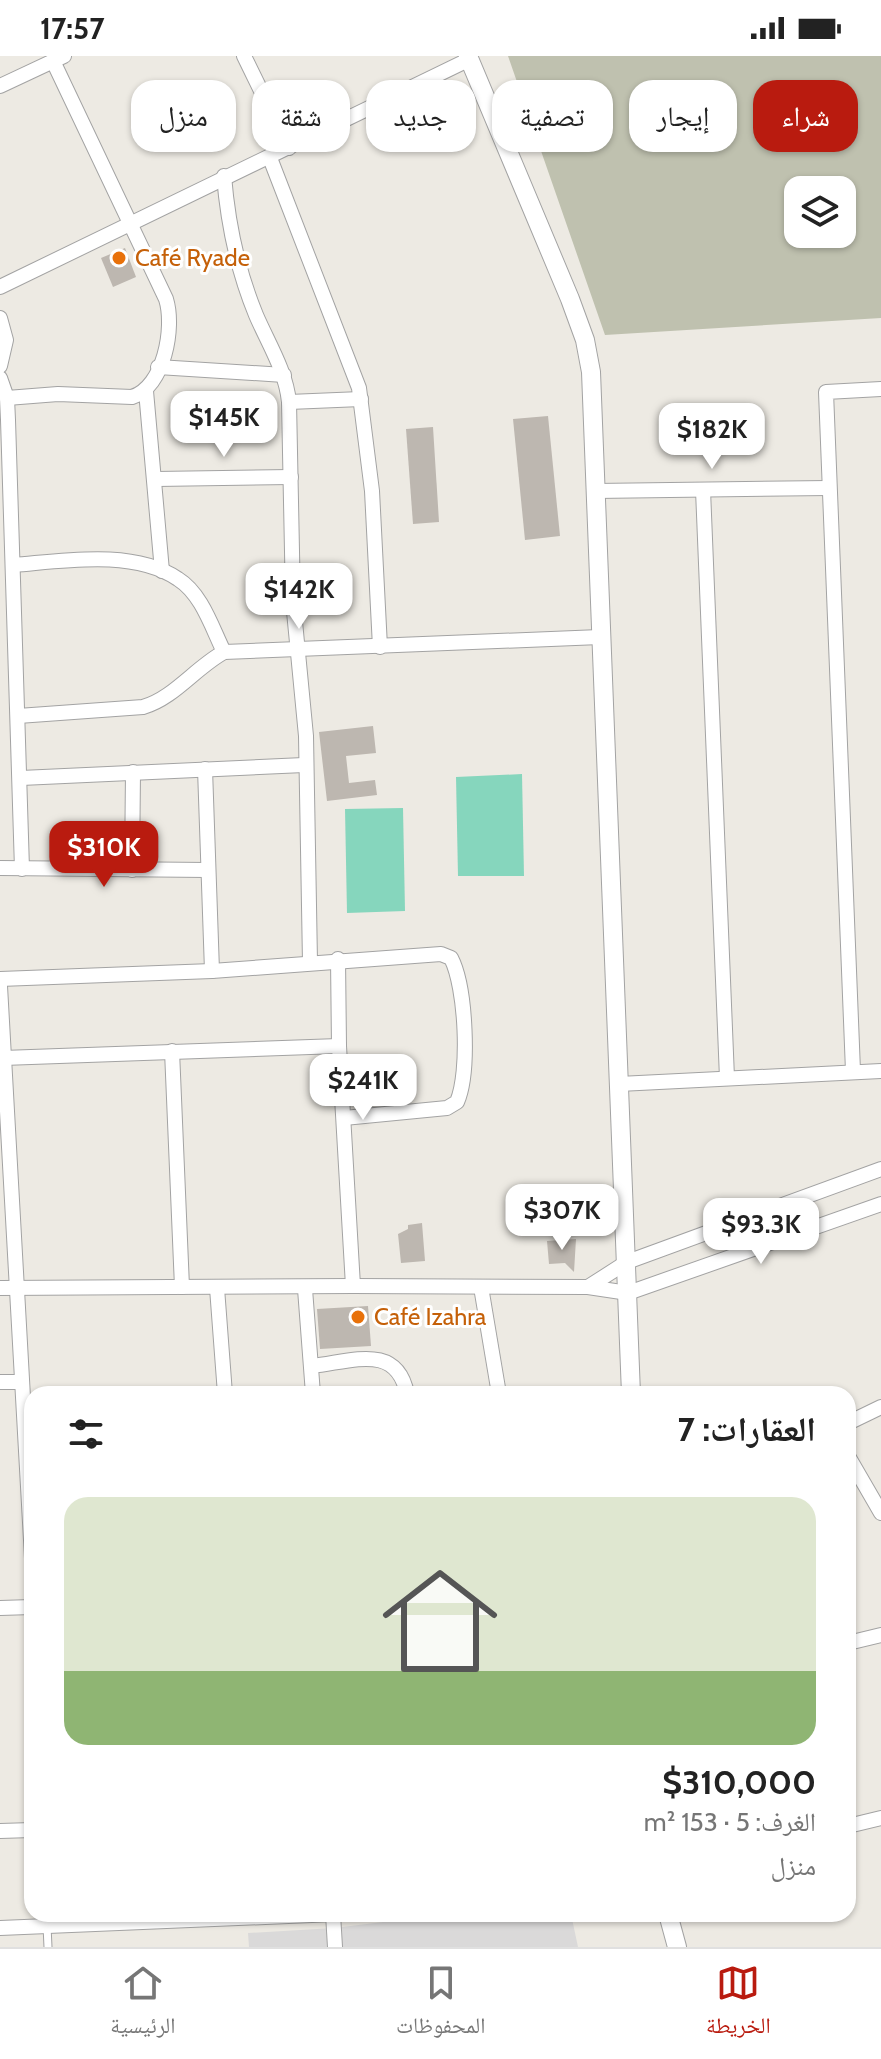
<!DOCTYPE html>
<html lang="ar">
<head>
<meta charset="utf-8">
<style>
	:root { --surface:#fff; --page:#f6f6f6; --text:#222; --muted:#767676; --line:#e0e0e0; --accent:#b91b0f }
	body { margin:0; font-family:Cabin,"Noto Naskh Arabic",sans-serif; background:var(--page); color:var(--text); direction:rtl; height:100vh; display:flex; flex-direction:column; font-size:30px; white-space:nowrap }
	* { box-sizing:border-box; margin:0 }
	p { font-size:26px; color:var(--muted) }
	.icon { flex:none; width:44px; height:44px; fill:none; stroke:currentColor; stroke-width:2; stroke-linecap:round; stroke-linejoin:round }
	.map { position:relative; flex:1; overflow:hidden; direction:ltr }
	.sheet { position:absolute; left:24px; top:1330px; width:832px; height:536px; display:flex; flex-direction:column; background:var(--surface); border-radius:24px; box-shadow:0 2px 6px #0004; direction:rtl }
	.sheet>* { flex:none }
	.top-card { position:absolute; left:24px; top:24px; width:834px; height:72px; direction:rtl; display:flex; gap:16px }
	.tools { position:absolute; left:784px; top:120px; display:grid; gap:16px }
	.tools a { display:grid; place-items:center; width:72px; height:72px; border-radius:16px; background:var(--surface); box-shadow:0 2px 6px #0004; font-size:40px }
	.price { position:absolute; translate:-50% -68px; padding:0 18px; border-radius:16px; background:#fff; color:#222; font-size:26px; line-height:52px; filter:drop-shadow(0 2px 4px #0008) }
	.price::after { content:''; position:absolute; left:50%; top:48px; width:24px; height:18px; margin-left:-12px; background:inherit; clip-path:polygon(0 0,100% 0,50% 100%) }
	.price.selected { background:var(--accent); color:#fff }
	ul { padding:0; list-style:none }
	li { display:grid; align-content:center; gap:16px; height:424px; padding:0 40px }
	li span { display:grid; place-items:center; height:248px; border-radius:24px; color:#555 }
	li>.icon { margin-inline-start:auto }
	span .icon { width:144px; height:144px; fill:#fffc; stroke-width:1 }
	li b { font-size:34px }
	h2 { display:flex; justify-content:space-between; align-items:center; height:96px; padding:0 40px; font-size:34px }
	.tag { padding:0 28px; border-radius:24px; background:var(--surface); box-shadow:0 2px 6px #0004; font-size:28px; line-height:72px }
	.tag.selected { background:var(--accent); color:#fff }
	.status { display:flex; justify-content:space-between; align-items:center; height:56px; padding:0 40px; background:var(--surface); direction:ltr }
	.status svg { height:22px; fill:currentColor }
	.tabs { display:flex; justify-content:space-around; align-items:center; height:112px; border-top:2px solid var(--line); background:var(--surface); font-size:22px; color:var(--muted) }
	.tabs a { display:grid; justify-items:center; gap:4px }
	.tabs .selected { color:var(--accent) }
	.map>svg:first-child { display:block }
</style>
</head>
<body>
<div class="status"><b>17:57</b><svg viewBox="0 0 49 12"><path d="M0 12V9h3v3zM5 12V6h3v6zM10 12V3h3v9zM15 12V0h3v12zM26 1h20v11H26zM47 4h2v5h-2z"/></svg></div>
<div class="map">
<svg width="881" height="1891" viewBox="0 0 881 1891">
	<rect width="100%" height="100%" fill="#edeae3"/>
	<path fill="#dad9d9" d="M448,1858H571L578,1891H249L248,1877L334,1872Z"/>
	<path fill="#bfc1af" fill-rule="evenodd" d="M508,0H881V262L605,279ZM798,134H842V178H798Z"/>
	<g fill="#86d6bd">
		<path d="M522,718L524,820H458L456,721Z"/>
		<path d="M403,752L405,855L347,857L345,753Z"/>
	</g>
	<g fill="#bdb7b0">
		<path d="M125,192L136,221L113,231L101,202Z"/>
		<path d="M548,360L560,480L525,484L513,363Z"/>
		<path d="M433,371L439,466L413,468L406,373Z"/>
		<path d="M373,670L376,697L346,700L349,727L375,724L377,739L327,745L319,676Z"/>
		<path d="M422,1167L425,1205L401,1207L398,1178L408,1173V1169Z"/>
		<path d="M576,1183L574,1216L565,1207L549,1208L547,1185Z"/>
		<path d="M368,1250L371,1290L320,1293L317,1253Z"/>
	</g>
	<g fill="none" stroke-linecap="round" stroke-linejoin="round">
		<defs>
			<path id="service" d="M47,1870L48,1891"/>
			<g id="minor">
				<path d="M244,0L289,92"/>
				<path d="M0,30L64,0"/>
				<path d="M270,102L359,332L372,435L380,591"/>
				<path d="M224,120C228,169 237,213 256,259C268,287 286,315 289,346L293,545L306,680L310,906"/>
				<path d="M0,231L470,3"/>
				<path d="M0,262L6,284L0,310"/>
				<path d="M158,311L284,319"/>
				<path d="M0,322L7,342L8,364L22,813"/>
				<path d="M146,335L162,515"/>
				<path d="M7,342L58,338L132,341C164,331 175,272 166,243L53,5"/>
				<path d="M289,346L361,343"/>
				<path d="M156,423L291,421"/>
				<path d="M703,434L727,1022"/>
				<path d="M595,435L829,432"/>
				<path d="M14,509C64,505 133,493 178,523C202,538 212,572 224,596"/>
				<path d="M18,660L143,651C174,642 195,612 224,596L600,581"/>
				<path d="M205,713L212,915"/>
				<path d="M21,722L304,709"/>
				<path d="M0,812L208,814"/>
				<path d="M132,814L133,716"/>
				<path d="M338,903L339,990L353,1230"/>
				<path d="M0,923L212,915L441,898L451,902C466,931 470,1016 457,1046L447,1052L344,1062"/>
				<path d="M0,930L32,1502"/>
				<path d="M172,995L182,1231"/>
				<path d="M3,1002L339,990"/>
				<path d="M853,1015L826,336L881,333"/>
				<path d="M619,1028L881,1015"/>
				<path d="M481,1231L499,1338"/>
				<path d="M588,1231L627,1206L881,1113"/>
				<path d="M0,1232L353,1230L588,1231L628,1237L881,1148"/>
				<path d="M217,1232L225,1338"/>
				<path d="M305,1233L313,1338"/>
				<path d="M312,1310C351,1306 397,1286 407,1338"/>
				<path d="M0,1326H22"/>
				<path d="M848,1367L881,1351"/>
				<path d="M848,1400L881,1457"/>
				<path d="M0,1552L32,1551"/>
				<path d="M848,1587L881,1579"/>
				<path d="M848,1770L881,1762"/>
				<path d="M0,1775L32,1774"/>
				<path d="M333,1858L335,1891"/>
				<path d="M0,1872L335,1858"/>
			</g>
			<g id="tertiary">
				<path d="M468,0L570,243L585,284L591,316L631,1338"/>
				<path d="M668,1858L677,1891"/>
			</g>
		</defs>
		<use href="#service" stroke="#a3a3a3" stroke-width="9"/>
		<use href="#minor" stroke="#a3a3a3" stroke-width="16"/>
		<use href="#tertiary" stroke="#a3a3a3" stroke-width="20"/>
		<use href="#service" stroke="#fff" stroke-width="7"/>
		<use href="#minor" stroke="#fff" stroke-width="14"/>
		<use href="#tertiary" stroke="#fff" stroke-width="18"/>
	</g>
	<g fill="#e8710a" stroke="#fff" stroke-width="3">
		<circle cx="119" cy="202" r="8"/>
		<circle cx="358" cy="1261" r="8"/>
	</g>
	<g text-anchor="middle" stroke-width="6" stroke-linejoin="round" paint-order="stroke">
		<g font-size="24" fill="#c56008" stroke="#fff" text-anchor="start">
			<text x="135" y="210">Café Ryade</text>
			<text x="374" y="1269">Café Izahra</text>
		</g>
	</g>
</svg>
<div class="tools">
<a><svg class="icon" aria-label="layers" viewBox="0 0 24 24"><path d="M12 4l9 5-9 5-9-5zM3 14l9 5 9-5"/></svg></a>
</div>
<b class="price" style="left:224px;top:403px">$145K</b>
<b class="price" style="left:712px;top:415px">$182K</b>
<b class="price" style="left:299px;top:575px">$142K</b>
<b class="price selected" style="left:104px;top:833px">$310K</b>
<b class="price" style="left:363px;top:1066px">$241K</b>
<b class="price" style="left:562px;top:1196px">$307K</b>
<b class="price" style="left:761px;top:1210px">$93.3K</b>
<div class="top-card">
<a class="tag selected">شراء</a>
<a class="tag">إيجار</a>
<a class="tag">تصفية</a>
<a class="tag">جديد</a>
<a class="tag">شقة</a>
<a class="tag">منزل</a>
</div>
<section class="sheet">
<h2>العقارات: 7<svg class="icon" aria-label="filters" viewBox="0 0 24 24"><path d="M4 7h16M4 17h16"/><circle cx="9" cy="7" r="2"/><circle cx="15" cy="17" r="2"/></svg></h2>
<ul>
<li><span style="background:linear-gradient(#dfe7d0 70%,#8fb573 0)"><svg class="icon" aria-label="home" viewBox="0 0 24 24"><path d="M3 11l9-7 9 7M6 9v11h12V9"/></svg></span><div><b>$310,000</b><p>الغرف: 5 · 153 m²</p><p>منزل</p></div></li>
</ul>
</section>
</div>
<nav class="tabs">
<a class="selected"><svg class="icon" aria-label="map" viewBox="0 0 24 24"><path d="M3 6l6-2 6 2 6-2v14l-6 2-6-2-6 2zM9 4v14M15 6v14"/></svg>الخريطة</a>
<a><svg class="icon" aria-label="saved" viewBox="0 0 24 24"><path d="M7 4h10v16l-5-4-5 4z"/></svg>المحفوظات</a>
<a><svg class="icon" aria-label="home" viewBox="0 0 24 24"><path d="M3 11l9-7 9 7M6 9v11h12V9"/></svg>الرئيسية</a>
</nav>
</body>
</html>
